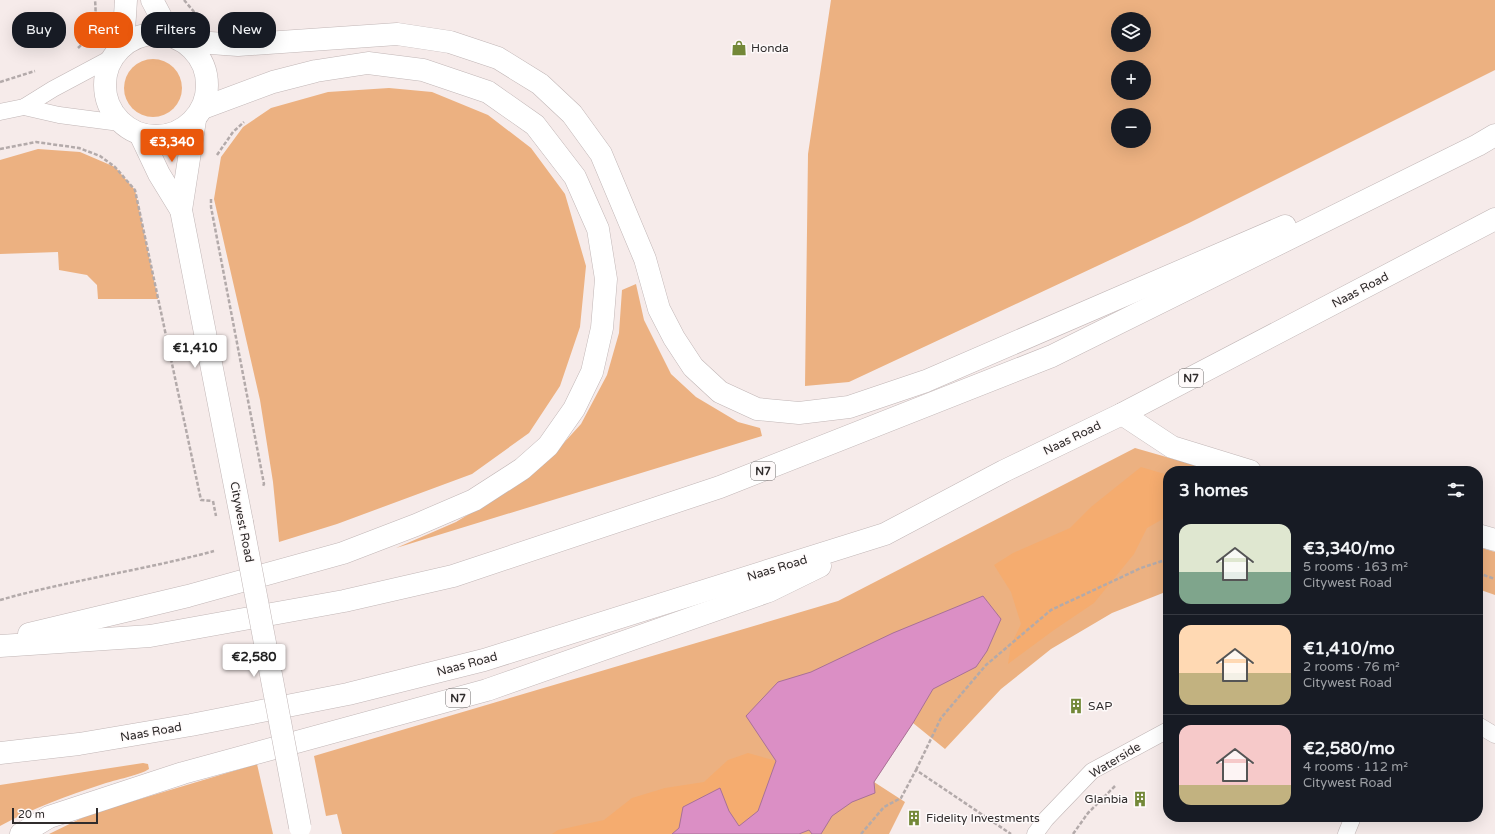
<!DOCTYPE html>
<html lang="en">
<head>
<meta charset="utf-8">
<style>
	:root { --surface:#171b24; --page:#242831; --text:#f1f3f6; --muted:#9ea1a6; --line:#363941; --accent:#ea580c }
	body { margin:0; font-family:"Varela Round",sans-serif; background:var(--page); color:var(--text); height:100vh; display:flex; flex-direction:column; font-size:15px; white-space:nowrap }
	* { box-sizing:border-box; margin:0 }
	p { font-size:13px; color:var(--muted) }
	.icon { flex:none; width:22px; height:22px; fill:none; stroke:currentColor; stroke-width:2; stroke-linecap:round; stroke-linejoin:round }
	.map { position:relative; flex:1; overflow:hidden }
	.drawer { position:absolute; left:1163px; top:466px; width:320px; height:356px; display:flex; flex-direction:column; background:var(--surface); border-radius:16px; box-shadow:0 4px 16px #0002 }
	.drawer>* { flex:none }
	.guide { position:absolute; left:12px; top:12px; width:380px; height:36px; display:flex; gap:8px }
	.fabs { position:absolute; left:1111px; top:12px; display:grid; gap:8px }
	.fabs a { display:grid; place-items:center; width:40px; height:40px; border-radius:50%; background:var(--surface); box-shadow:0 4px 16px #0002; font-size:20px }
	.scale { position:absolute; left:12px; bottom:10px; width:86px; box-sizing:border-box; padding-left:4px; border:2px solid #302c2c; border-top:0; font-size:11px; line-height:14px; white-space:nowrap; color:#302c2c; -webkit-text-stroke:3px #fefafa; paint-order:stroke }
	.price { position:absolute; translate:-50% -34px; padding:0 9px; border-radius:4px; background:#fff; color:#222; font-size:13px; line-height:26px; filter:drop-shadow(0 1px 2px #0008) }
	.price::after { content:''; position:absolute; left:50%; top:24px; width:12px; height:9px; margin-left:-6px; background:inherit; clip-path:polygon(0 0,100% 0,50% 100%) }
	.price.selected { background:var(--accent); color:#fff }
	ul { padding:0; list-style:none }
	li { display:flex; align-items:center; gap:12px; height:100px; padding:0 16px }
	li+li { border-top:1px solid var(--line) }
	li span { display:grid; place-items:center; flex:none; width:112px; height:80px; border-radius:12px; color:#555 }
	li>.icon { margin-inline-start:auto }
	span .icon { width:48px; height:48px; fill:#fffc; stroke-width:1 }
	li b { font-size:17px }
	h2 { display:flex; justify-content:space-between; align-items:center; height:48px; padding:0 16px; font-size:17px }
	.pill { padding:0 14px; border-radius:16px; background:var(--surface); box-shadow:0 4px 16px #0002; font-size:14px; line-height:36px }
	.pill.selected { background:var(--accent); color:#fff }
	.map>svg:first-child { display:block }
</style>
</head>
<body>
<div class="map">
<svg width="1495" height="834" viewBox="0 0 1495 834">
	<rect width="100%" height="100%" fill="#f6ebea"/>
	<g fill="#ecb181" fill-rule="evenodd">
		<path d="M831,0H1495V70L1189,223L849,382L805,386L808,154ZM1118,19H1144V45H1118ZM1118,67H1144V93H1118ZM1118,115H1144V141H1118Z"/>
		<circle cx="153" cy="88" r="29"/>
		<path d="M389,88L432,92L488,115L531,148L565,194L586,266L580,327L560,386L529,433L472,474L337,524L279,542L273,482L260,400L214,199L221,157L243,127L271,108L328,92Z"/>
		<path d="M38,149L80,152L115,167L135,190L158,299H98L97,285L87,275L59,270L58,252L0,254V160Z"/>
		<path d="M636,284L644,320L671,374L696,397L738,422L760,428L762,436L396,548L456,522L525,480L551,457L581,424L607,375L619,333L622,290Z"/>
		<path d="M1135,448L1215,471H1168V591L1112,613L1051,649L1001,689L945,749L913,723L874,782L905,802L889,834H342L337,814L326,816L314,756L838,601Z"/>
		<path d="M1478,547L1495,552V595L1478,589Z"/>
		<path d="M143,763L148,764L149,769C141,775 114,780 103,784C67,796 33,808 0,826V785Z"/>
		<path d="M257,764L273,834H49L90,814Z"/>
	</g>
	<g fill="#f5ac6f">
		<path d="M1141,467L1168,475V516L1147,528L1134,554L1094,603L1054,630L1008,664L1011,645L1021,624L1011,592L994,565L1013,553L1070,528L1091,507Z"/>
		<path d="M748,753L776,761L758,811L739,827L729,811L720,789L683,807L679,828L672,834H552L558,830L604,820L632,798L665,788L704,782L728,760Z"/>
	</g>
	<path fill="#db8fc5" stroke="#a87197" d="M983,596L1001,619L987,651L976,667L933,689L913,723L874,782L875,793L852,802L832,816L821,834H812L809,830L799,834H672L679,828L683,807L720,788L729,811L739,826L758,811L776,761L746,716L778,682L811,672L893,633Z"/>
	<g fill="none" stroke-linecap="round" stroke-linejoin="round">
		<defs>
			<g id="lane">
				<path d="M24,107L59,115L120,123"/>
				<path d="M0,112L24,107L53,89L113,57"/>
				<path d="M1478,725L1495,735"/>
				<path d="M1035,834L1046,819L1092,771L1168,730"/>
				<path d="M1346,834L1353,817"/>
			</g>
			<g id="street">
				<path d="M152,0L171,36"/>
				<path d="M123,46L126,0"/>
				<path d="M1122,414L1172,447L1250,471"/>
				<path d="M1478,535L1495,540"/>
			</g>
			<g id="secondary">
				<circle cx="156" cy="85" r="51"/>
				<path d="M140,134L159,174L181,210L242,522"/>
				<path d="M181,210L195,120"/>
			</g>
			<g id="highway">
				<path d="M183,41L238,45L397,34L450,42L498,58L540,84L572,114L601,154L645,259L659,309L674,338L693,367L720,392L757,409L799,413L849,407L926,381L1285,226"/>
				<path d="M29,634L188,596L343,553L416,525L474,500L522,469L548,446L574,409L592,372L602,328L606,279L598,229L575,177L535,125L488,92L423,70L368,63L316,71L273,82L203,108"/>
				<path d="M0,646L150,636L344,601L453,576L720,487L1052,356L1478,145L1495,135"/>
				<path d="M0,753L79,744L191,725L348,694L484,660L885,534L1004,471L1122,414L1495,219"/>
				<path d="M21,834L49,817L183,773L487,690L769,591L820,566"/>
			</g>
		</defs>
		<use href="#lane" stroke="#c1b6b6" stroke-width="17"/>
		<use href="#street" stroke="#c1b6b6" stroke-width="23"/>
		<use href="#secondary" stroke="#c1b6b6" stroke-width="23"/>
		<use href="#highway" stroke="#c1b6b6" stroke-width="23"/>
		<g stroke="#b3aaaa" stroke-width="2.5" stroke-dasharray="4 2" stroke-linecap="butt">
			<path d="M184,0L195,13L199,15"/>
			<path d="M78,48C94,32 97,22 95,0"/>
			<path d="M0,82L35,71"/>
			<path d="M0,149L36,142L79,148L100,156L115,167L135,190L201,500L212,501"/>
			<path d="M217,155L233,132L244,122"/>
			<path d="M211,199V207L264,484L263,486"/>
			<path d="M1478,573L1495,579"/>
			<path d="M0,600C71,580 144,570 214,551"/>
			<path d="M916,770L941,718L986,665L1051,610L1141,568L1168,559"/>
			<path d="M861,834L884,807L901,798L916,770L1011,834"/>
			<path d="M1073,834L1088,813L1115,786"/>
		</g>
		<use href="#lane" stroke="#fff" stroke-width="16"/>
		<use href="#street" stroke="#fff" stroke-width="22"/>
		<use href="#secondary" stroke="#fff" stroke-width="22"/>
		<use href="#highway" stroke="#fff" stroke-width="22"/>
		<defs>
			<path id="secondary-bridge" d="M242,522L300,827"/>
		</defs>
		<use href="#secondary-bridge" stroke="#c1b6b6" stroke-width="23" stroke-linecap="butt"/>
		<path stroke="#b3aaaa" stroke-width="2.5" stroke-dasharray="4 2" stroke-linecap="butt" d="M213,501L216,516"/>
		<use href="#secondary-bridge" stroke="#fff" stroke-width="22"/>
	</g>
	<defs>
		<symbol id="shop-bare" viewBox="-9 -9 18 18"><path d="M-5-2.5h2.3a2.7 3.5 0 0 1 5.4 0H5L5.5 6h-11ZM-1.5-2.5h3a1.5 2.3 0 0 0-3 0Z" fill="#738838" stroke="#fefafa" stroke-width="2.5" paint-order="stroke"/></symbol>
		<symbol id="building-bare" viewBox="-9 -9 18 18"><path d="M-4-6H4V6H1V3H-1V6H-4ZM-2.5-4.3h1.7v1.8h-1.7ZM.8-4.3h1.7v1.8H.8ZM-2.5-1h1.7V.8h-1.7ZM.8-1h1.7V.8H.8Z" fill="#738838" stroke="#fefafa" stroke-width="2.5" paint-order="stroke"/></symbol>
	</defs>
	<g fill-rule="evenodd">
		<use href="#shop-bare" x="728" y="37" width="22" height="22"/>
		<use href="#building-bare" x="1065" y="695" width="22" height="22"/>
		<use href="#building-bare" x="1129" y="788" width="22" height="22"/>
		<use href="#building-bare" x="903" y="807" width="22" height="22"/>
	</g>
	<g text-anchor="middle" stroke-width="3" stroke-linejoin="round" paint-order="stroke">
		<g fill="#fefafa" stroke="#6e6a6a" stroke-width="1">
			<rect x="1179" y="369" width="24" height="18" rx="3"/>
			<rect x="751" y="462" width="24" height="18" rx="3"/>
			<rect x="446" y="689" width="24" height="18" rx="3"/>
		</g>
		<g font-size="11" font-weight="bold" fill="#302c2c">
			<text x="1191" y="382">N7</text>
			<text x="763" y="475">N7</text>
			<text x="458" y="702">N7</text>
		</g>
		<g font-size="12" fill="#302c2c" stroke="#fefafa" text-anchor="start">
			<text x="751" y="52">Honda</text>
			<text x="1088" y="710">SAP</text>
			<text x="1128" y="803" text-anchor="end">Glanbia</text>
			<text x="926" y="822">Fidelity Investments</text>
		</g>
		<g font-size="12" fill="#302c2c" stroke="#fefafa">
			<text transform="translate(1360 290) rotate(-28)" y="4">Naas Road</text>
			<text transform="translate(1072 438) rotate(-26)" y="4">Naas Road</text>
			<text transform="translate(242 522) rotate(79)" y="4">Citywest Road</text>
			<text transform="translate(777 568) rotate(-17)" y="4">Naas Road</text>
			<text transform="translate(467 664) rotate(-15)" y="4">Naas Road</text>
			<text transform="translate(151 732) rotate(-10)" y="4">Naas Road</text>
			<text transform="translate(1115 760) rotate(-31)" y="4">Waterside</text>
		</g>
	</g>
</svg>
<div class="fabs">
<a><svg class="icon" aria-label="layers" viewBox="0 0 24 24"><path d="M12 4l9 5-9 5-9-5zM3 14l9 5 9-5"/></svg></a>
<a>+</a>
<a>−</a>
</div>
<div class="scale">20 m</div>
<b class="price selected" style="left:172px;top:163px">€3,340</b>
<b class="price" style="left:195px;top:369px">€1,410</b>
<b class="price" style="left:254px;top:678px">€2,580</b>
<div class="guide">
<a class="pill">Buy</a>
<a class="pill selected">Rent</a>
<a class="pill">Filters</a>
<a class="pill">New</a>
</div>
<section class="drawer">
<h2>3 homes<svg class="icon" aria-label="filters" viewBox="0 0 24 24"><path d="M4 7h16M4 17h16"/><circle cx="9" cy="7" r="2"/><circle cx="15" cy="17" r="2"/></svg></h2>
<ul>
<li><span style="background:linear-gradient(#dfe7d0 60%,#7fa58c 0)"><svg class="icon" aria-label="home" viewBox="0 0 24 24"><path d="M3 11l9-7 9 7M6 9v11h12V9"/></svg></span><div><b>€3,340/mo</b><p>5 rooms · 163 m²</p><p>Citywest Road</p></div></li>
<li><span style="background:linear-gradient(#ffd9b3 60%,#c2b280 0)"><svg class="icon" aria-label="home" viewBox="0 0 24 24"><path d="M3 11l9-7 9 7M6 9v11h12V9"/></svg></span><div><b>€1,410/mo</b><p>2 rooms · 76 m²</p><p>Citywest Road</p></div></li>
<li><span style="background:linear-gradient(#f6c9c9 75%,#c2b280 0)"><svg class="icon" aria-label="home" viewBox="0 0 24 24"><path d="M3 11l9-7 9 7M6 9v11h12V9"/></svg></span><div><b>€2,580/mo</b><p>4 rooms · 112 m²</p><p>Citywest Road</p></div></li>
</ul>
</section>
</div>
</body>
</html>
